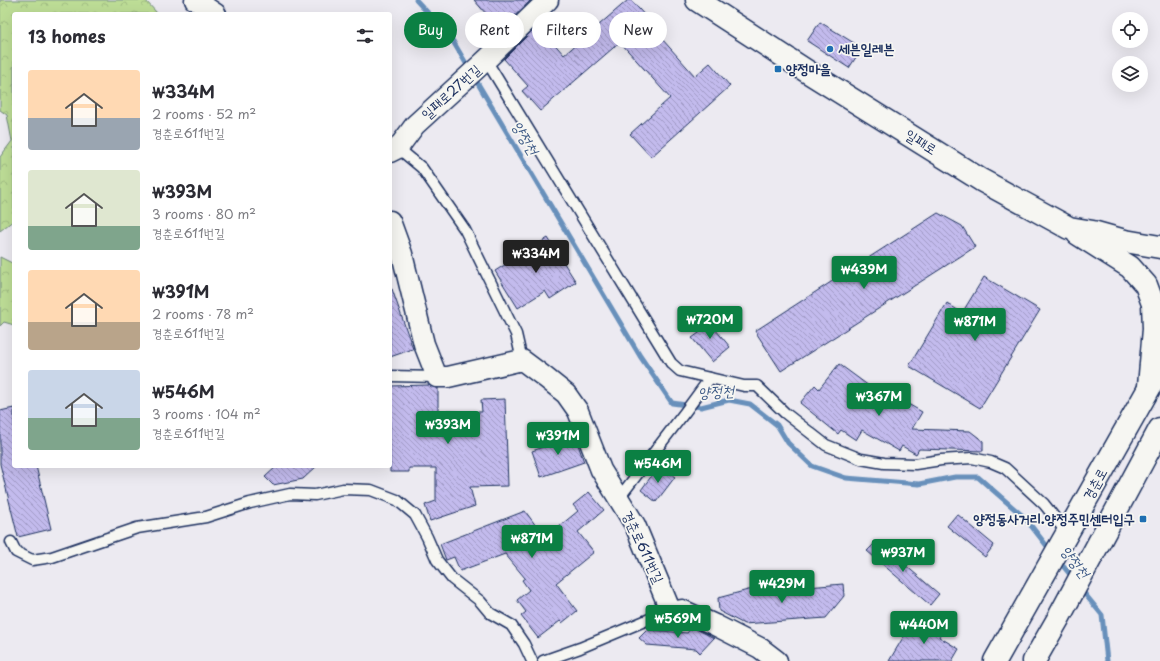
<!DOCTYPE html>
<html lang="en">
<head>
<meta charset="utf-8">
<style>
	:root { --surface:#fff; --page:#f2f2f3; --text:#2b2b33; --muted:#7c7c81; --accent:#0b8043 }
	body { margin:0; font-family:"Playpen Sans","Poor Story",sans-serif; background:var(--page); color:var(--text); height:100vh; display:flex; flex-direction:column; font-size:15px; white-space:nowrap }
	* { box-sizing:border-box; margin:0 }
	p { font-size:13px; color:var(--muted) }
	.icon { flex:none; width:22px; height:22px; fill:none; stroke:currentColor; stroke-width:2; stroke-linecap:round; stroke-linejoin:round }
	.map { position:relative; flex:1; overflow:hidden }
	.sheet { position:absolute; left:12px; top:12px; width:380px; height:456px; display:flex; flex-direction:column; background:var(--surface); border-radius:4px; box-shadow:0 4px 16px #0002 }
	.sheet>* { flex:none }
	.guide { position:absolute; left:404px; top:12px; width:380px; height:36px; display:flex; gap:8px }
	.tools { position:absolute; left:1112px; top:12px; display:grid; gap:8px }
	.tools a { display:grid; place-items:center; width:36px; height:36px; border-radius:50%; background:var(--surface); box-shadow:0 4px 16px #0002; font-size:20px }
	.price { position:absolute; translate:-50% -34px; padding:0 9px; border-radius:4px; background:var(--accent); color:#fff; font-size:13px; line-height:26px; filter:drop-shadow(0 1px 2px #0008) }
	.price::after { content:''; position:absolute; left:50%; top:24px; width:12px; height:9px; margin-left:-6px; background:inherit; clip-path:polygon(0 0,100% 0,50% 100%) }
	.price.selected { background:#222; color:#fff }
	ul { padding:0; list-style:none }
	li { display:flex; align-items:center; gap:12px; height:100px; padding:0 16px }
	li span { display:grid; place-items:center; flex:none; width:112px; height:80px; border-radius:4px; color:#555 }
	li>.icon { margin-inline-start:auto }
	span .icon { width:48px; height:48px; fill:#fffc; stroke-width:1 }
	li b { font-size:17px }
	h2 { display:flex; justify-content:space-between; align-items:center; height:48px; padding:0 16px; font-size:17px }
	.chip { padding:0 14px; border-radius:18px; background:var(--surface); box-shadow:0 4px 16px #0002; font-size:14px; line-height:36px }
	.chip.selected { background:var(--accent); color:#fff }
	.map>svg:first-child { display:block }
</style>
</head>
<body>
<div class="map">
<svg width="1160" height="661" viewBox="0 0 1160 661">
	<defs>
		<pattern id="forest-crowns" width="20" height="18" patternUnits="userSpaceOnUse"><rect width="20" height="18" fill="#bddd96"/><path d="M2 6a3 3 0 1 1 6 0M12 15a3 3 0 1 1 6 0" fill="none" stroke="#a2be84"/></pattern>
		<pattern id="building-back-hatch" width="6" height="6" patternUnits="userSpaceOnUse"><rect width="6" height="6" fill="#c3bbed"/><path d="M-1 5l2 2M0 0l6 6M5-1l2 2" fill="none" stroke="#9e98c3"/></pattern>
	</defs>
	<rect width="100%" height="100%" fill="#eceaf1"/>
	<filter id="ink" filterUnits="userSpaceOnUse"><feTurbulence type="fractalNoise" baseFrequency=".025" numOctaves="2"/><feDisplacementMap in="SourceGraphic" scale="8" xChannelSelector="R" yChannelSelector="G"/><feConvolveMatrix kernelMatrix="1 2 1 2 8 2 1 2 1" color-interpolation-filters="sRGB"/></filter>
	<g filter="url(#ink)">
		<g fill="url(#forest-crowns)" stroke="#6c867a">
			<path d="M0,0H145L158,14H14V220L0,231V157L12,141L7,115L0,110Z"/>
			<path d="M0,257L14,264V325L4,322L0,326Z"/>
		</g>
		<g fill="none" stroke-linecap="round" stroke-linejoin="round">
			<g stroke="#6890bb" stroke-width="5">
				<path d="M416,0L451,38L470,70"/>
				<path d="M474,77L640,356L672,403L701,407L729,400L750,404L777,425L788,443L812,466L846,478L919,484L955,477H978L1025,518L1050,550"/>
				<path d="M1058,560L1073,578"/>
				<path d="M1080,588L1102,615L1107,661"/>
			</g>
		</g>
		<g fill="url(#building-back-hatch)" stroke="#1b2f5e">
			<path d="M474,0H531L500,30Z"/>
			<path d="M628,0H631L647,18L645,20L695,76L710,63L730,86L651,157L630,134L670,98L620,42L540,111L522,91L528,86L504,59L538,25L564,55Z"/>
			<path d="M820,22L862,48L849,68L807,41Z"/>
			<path d="M938,213L962,226L975,247L781,371L755,331Z"/>
			<path d="M548,238L576,282L550,299L545,291L518,308L495,271Z"/>
			<path d="M984,277L1040,310L980,408L909,366L947,303L962,313Z"/>
			<path d="M390,289H392L413,349L390,357Z"/>
			<path d="M706,318L730,347L712,362L692,338L699,333L694,327Z"/>
			<path d="M839,364L899,408L903,401L922,412L912,429L970,431L983,441V451L919,449L916,454L902,446L899,451L862,430L856,440L841,430L838,434L800,403L815,385L819,389Z"/>
			<path d="M429,385L438,388V411L482,412L481,400L505,399L508,486L470,487L475,506L430,521L425,505L436,501V468H409V472H390V386Z"/>
			<path d="M14,408V466H36L51,529L18,537L0,464V411Z"/>
			<path d="M575,436L584,462L541,477L532,451Z"/>
			<path d="M277,466H317L303,479L273,485L265,477Z"/>
			<path d="M659,466L675,477L656,502L641,490Z"/>
			<path d="M589,492L604,510L578,532L594,552L556,583L577,611L562,623L560,621L538,638L521,616L526,612L517,600L529,590L522,580L525,578L505,554L460,571L454,557L446,560L440,544L525,511L545,538L578,511L573,505Z"/>
			<path d="M957,514L994,545L985,557L947,526Z"/>
			<path d="M877,541L939,594L930,605L867,551Z"/>
			<path d="M843,584L844,596L826,618L744,624L719,611L718,598L748,590L772,588V590Z"/>
			<path d="M916,616L942,632L939,637L959,649L952,661H889Z"/>
			<path d="M692,627L714,638L700,653L696,649L647,645L639,638L647,630L687,633Z"/>
		</g>
		<g fill="none" stroke-linecap="round" stroke-linejoin="round">
			<defs>
				<g id="lane">
					<path d="M486,60L671,363L680,371L744,386H757L785,413L826,445L861,459L884,463L915,464L941,460L972,458L991,462L1005,468L1044,504L1067,533"/>
					<path d="M398,148L422,168L465,230L516,334L522,360"/>
					<path d="M390,376L437,377"/>
					<path d="M619,498L685,412L710,378"/>
					<path d="M11,542L16,552L32,560L52,557L137,528L206,517L250,503L290,494L315,495L343,489L371,490L397,500L415,515L427,537L437,560L452,579L480,601L490,613L511,625L524,644L532,661"/>
					<path d="M543,661L580,648L659,615L671,612"/>
				</g>
				<g id="street">
					<path d="M195,0L216,14"/>
					<path d="M390,152L398,148L415,125L486,60L548,0"/>
					<path d="M390,221L402,254L424,344L437,377H448L522,360L546,378L566,394L578,411L601,470L635,525L671,612L682,610L715,625L760,648L777,661"/>
				</g>
				<g id="secondary">
					<path d="M697,0L808,72L981,180L1069,228L1093,232L1125,241L1160,247"/>
					<path d="M1078,234L1130,267L1146,285L1153,304L1154,329L1149,386"/>
					<path d="M995,661L1160,369"/>
					<path d="M1034,661L1058,619L1160,429"/>
				</g>
			</defs>
			<use href="#lane" stroke="#1b2f5e" stroke-width="13"/>
			<use href="#street" stroke="#1b2f5e" stroke-width="23"/>
			<use href="#secondary" stroke="#1b2f5e" stroke-width="25"/>
			<use href="#lane" stroke="#f6f6f2" stroke-width="10"/>
			<use href="#street" stroke="#f6f6f2" stroke-width="20"/>
			<use href="#secondary" stroke="#f6f6f2" stroke-width="22"/>
		</g>
	</g>
	<g fill="#1f6fb2" stroke="#f6f6f2" stroke-width="1.5">
		<circle cx="830" cy="49" r="4"/>
		<rect x="774" y="65" width="8" height="8" rx="2"/>
		<rect x="1139" y="515" width="8" height="8" rx="2"/>
	</g>
	<g text-anchor="middle" stroke-width="3.5" stroke-linejoin="round" paint-order="stroke">
		<g font-size="14" font-weight="bold" fill="#1b2f5e" stroke="#f6f6f2" text-anchor="start">
			<text x="838" y="54">세븐일레븐</text>
			<text x="786" y="74">양정마을</text>
			<text x="1135" y="524" text-anchor="end">양정동사거리.양정주민센터입구</text>
		</g>
		<g font-size="14" fill="#1b2f5e" stroke="#f6f6f2">
			<text transform="translate(451 92) rotate(-42)" y="5">일패로27번길</text>
			<text transform="translate(921 142) rotate(32)" y="5">일패로</text>
			<text transform="translate(1095 484) rotate(-61)" y="5">경춘로</text>
			<text transform="translate(643 547) rotate(65)" y="5">경춘로611번길</text>
		</g>
		<g font-size="15" font-style="italic" fill="#3b5885" stroke="#f6f6f2">
			<text transform="translate(525 138) rotate(59)" y="5">양정천</text>
			<text transform="translate(716 392) rotate(-3)" y="5">양정천</text>
			<text transform="translate(1075 562) rotate(52)" y="5">양정천</text>
		</g>
	</g>
</svg>
<div class="tools">
<a><svg class="icon" aria-label="locate" viewBox="0 0 24 24"><circle cx="12" cy="12" r="6"/><path d="M12 2v4M12 18v4M2 12h4M18 12h4"/></svg></a>
<a><svg class="icon" aria-label="layers" viewBox="0 0 24 24"><path d="M12 4l9 5-9 5-9-5zM3 14l9 5 9-5"/></svg></a>
</div>
<b class="price selected" style="left:536px;top:274px">₩334M</b>
<b class="price" style="left:864px;top:290px">₩439M</b>
<b class="price" style="left:710px;top:340px">₩720M</b>
<b class="price" style="left:975px;top:342px">₩871M</b>
<b class="price" style="left:879px;top:417px">₩367M</b>
<b class="price" style="left:448px;top:445px">₩393M</b>
<b class="price" style="left:558px;top:456px">₩391M</b>
<b class="price" style="left:658px;top:484px">₩546M</b>
<b class="price" style="left:532px;top:559px">₩871M</b>
<b class="price" style="left:903px;top:573px">₩937M</b>
<b class="price" style="left:782px;top:604px">₩429M</b>
<b class="price" style="left:678px;top:639px">₩569M</b>
<b class="price" style="left:924px;top:645px">₩440M</b>
<div class="guide">
<a class="chip selected">Buy</a>
<a class="chip">Rent</a>
<a class="chip">Filters</a>
<a class="chip">New</a>
</div>
<section class="sheet">
<h2>13 homes<svg class="icon" aria-label="filters" viewBox="0 0 24 24"><path d="M4 7h16M4 17h16"/><circle cx="9" cy="7" r="2"/><circle cx="15" cy="17" r="2"/></svg></h2>
<ul>
<li><span style="background:linear-gradient(#ffd9b3 60%,#9aa5b1 0)"><svg class="icon" aria-label="home" viewBox="0 0 24 24"><path d="M3 11l9-7 9 7M6 9v11h12V9"/></svg></span><div><b>₩334M</b><p>2 rooms · 52 m²</p><p>경춘로611번길</p></div></li>
<li><span style="background:linear-gradient(#dfe7d0 70%,#7fa58c 0)"><svg class="icon" aria-label="home" viewBox="0 0 24 24"><path d="M3 11l9-7 9 7M6 9v11h12V9"/></svg></span><div><b>₩393M</b><p>3 rooms · 80 m²</p><p>경춘로611번길</p></div></li>
<li><span style="background:linear-gradient(#ffd9b3 65%,#b9a48a 0)"><svg class="icon" aria-label="home" viewBox="0 0 24 24"><path d="M3 11l9-7 9 7M6 9v11h12V9"/></svg></span><div><b>₩391M</b><p>2 rooms · 78 m²</p><p>경춘로611번길</p></div></li>
<li><span style="background:linear-gradient(#c9d6e8 60%,#7fa58c 0)"><svg class="icon" aria-label="home" viewBox="0 0 24 24"><path d="M3 11l9-7 9 7M6 9v11h12V9"/></svg></span><div><b>₩546M</b><p>3 rooms · 104 m²</p><p>경춘로611번길</p></div></li>
</ul>
</section>
</div>
</body>
</html>
